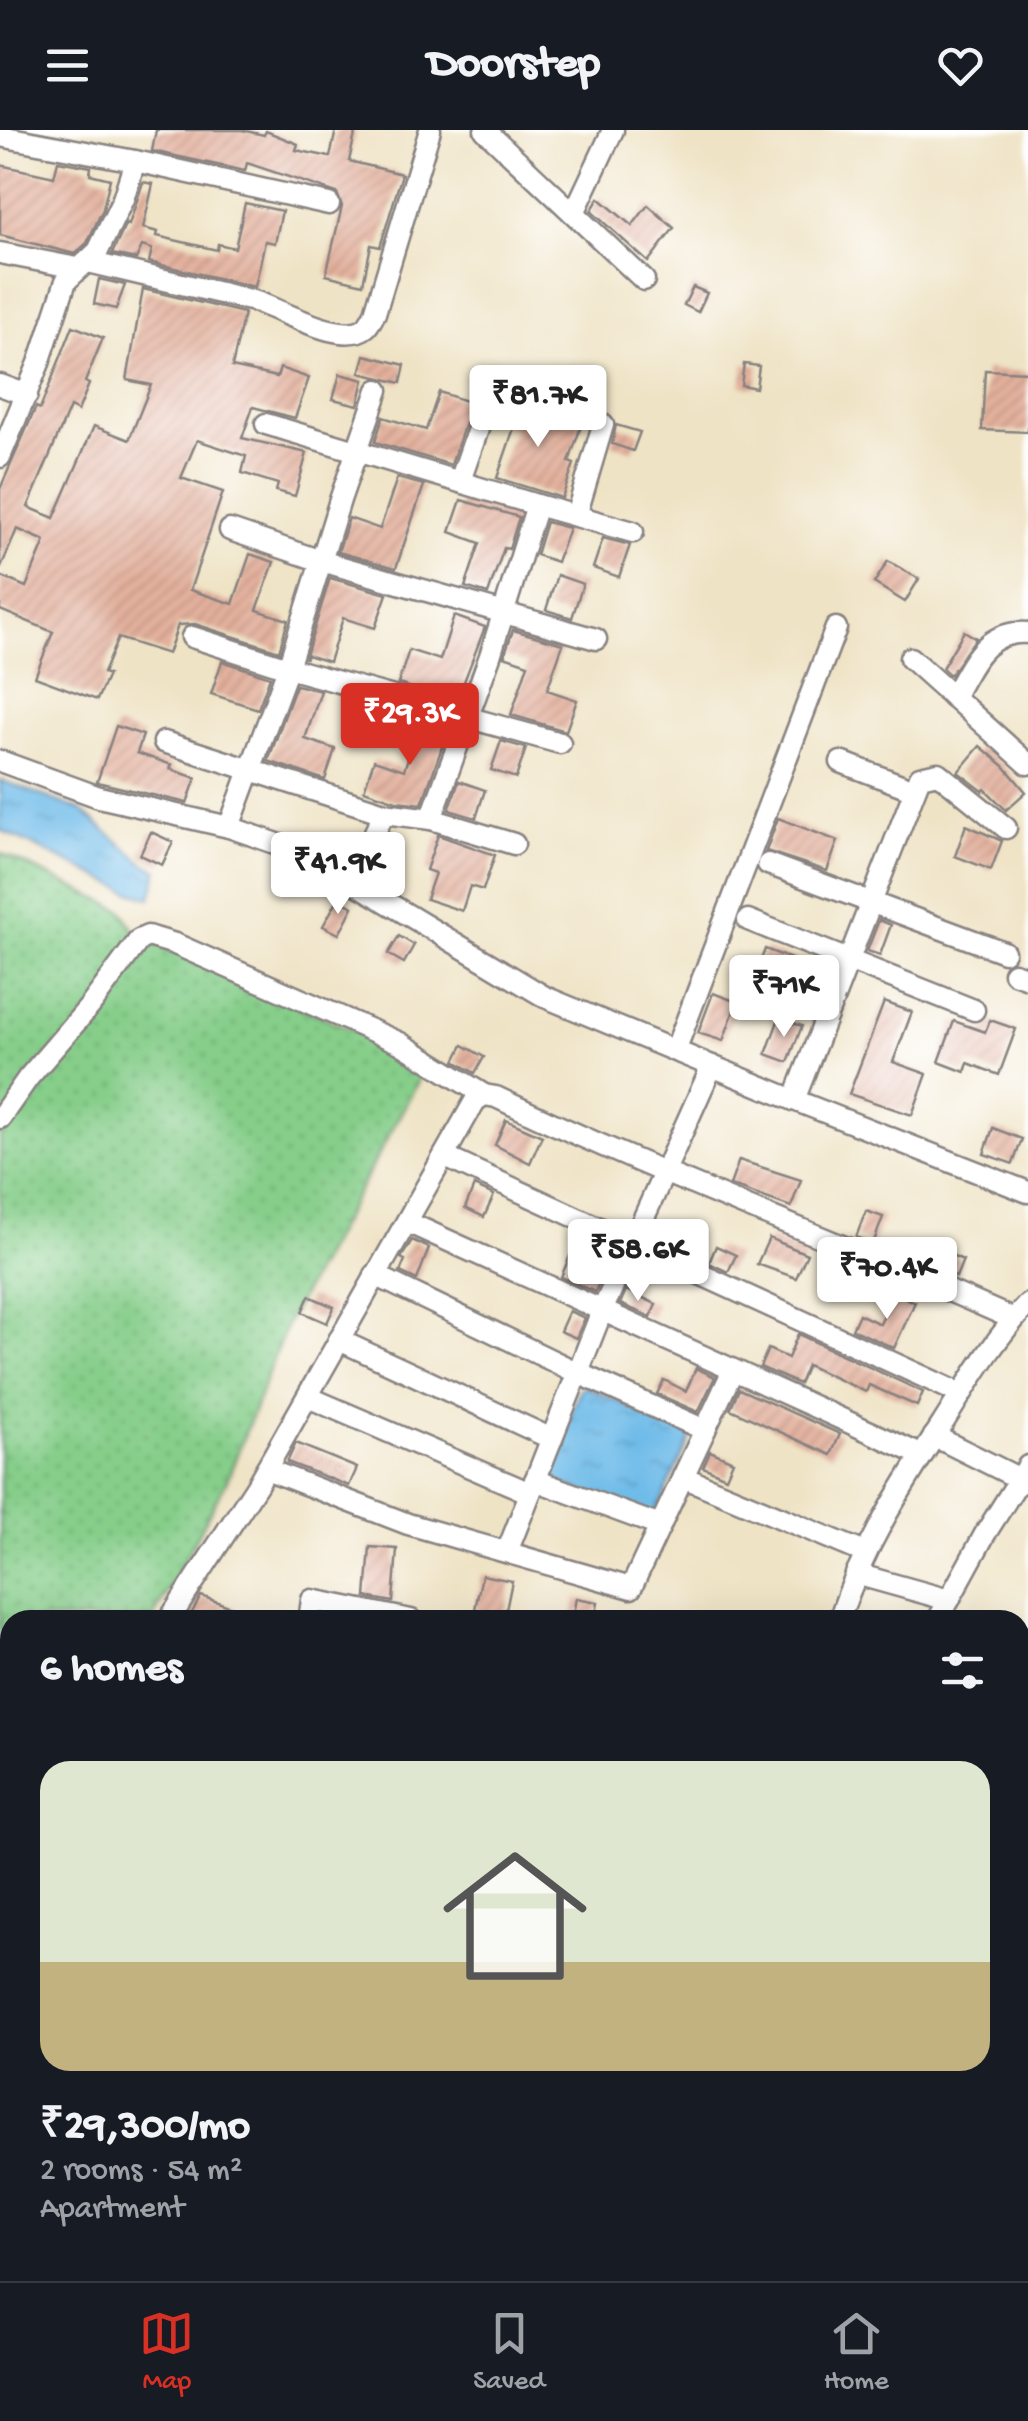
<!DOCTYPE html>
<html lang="en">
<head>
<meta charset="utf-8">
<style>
	:root { --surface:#171b24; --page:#242831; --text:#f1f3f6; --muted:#9ea1a6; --line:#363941; --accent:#d93025 }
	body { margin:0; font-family:"Gochi Hand",sans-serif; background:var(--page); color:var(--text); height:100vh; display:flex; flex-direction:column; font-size:38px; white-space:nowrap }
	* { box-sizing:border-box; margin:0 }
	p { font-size:32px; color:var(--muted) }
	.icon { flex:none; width:55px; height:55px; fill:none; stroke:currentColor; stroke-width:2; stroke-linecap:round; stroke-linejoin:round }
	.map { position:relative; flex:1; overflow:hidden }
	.side { position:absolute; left:0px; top:1480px; width:1030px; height:672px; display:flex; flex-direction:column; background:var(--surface); border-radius:30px 30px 0 0; box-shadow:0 10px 40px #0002 }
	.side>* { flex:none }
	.price { position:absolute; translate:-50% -85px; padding:0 22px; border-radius:10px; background:#fff; color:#222; font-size:32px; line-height:65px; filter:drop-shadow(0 2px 5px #0008) }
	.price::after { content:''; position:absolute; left:50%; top:60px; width:30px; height:22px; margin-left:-15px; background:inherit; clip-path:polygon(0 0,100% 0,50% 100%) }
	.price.current { background:var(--accent); color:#fff }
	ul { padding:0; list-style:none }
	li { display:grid; align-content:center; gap:20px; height:530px; padding:0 40px }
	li+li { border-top:2px solid var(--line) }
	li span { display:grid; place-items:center; height:310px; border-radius:30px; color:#555 }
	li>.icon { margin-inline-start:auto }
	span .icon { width:180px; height:180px; fill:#fffc; stroke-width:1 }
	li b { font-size:42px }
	h2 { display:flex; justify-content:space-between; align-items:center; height:120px; padding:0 40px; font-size:42px }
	header { display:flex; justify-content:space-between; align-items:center; height:130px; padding:0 40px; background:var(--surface); font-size:45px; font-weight:800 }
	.tab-bar { display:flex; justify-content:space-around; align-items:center; height:140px; border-top:2px solid var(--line); background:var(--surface); font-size:28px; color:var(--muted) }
	.tab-bar a { display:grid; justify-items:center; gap:5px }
	.tab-bar .current { color:var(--accent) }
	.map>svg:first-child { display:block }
</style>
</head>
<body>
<header><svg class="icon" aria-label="menu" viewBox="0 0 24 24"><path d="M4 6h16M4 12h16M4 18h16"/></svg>Doorstep<svg class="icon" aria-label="heart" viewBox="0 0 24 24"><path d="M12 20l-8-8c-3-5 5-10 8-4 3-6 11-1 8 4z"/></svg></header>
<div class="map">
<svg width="1028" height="2151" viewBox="0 0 1028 2151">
	<defs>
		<pattern id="grass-dots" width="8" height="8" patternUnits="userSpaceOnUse" patternTransform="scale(2.5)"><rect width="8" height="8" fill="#86ce8a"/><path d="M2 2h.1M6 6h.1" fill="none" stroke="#73b178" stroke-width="1.8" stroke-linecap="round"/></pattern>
		<pattern id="water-ripples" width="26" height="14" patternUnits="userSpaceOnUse" patternTransform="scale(2.5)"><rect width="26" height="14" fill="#6fbce9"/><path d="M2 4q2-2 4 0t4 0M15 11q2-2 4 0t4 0" fill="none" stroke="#60a1c9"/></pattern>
		<pattern id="building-hatch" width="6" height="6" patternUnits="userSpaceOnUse" patternTransform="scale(2.5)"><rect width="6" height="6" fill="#e3b09c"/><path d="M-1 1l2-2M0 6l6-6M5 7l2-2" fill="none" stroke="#c29787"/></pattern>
	</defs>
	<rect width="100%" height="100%" fill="#fff"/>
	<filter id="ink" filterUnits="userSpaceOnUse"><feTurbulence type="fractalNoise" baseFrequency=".01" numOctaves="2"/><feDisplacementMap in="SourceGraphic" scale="20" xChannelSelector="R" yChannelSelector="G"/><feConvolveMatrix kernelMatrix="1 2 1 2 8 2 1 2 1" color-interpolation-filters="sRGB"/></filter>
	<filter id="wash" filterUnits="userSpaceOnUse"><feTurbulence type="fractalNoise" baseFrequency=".0048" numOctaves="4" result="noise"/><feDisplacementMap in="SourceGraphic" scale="40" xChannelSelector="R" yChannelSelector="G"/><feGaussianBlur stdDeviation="2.25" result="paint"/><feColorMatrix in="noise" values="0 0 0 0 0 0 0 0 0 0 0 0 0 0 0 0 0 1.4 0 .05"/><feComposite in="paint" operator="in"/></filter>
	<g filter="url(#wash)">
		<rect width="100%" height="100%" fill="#efe3c5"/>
		<path fill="url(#grass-dots)" stroke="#547862" stroke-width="2.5" d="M0,723L122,780L137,805L428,933L287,1193L228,1348L152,1490H10V1672H0Z"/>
		<g fill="url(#water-ripples)" stroke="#486f92" stroke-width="2.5">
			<path d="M0,650L81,680L145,734L158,740L151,768L130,762L0,700Z"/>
			<path d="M585,1256L692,1305L656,1383H645L544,1348L581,1258Z"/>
		</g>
		<g id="blocks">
			<g fill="url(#building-hatch)">
				<path d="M156,0H242L264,5L266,1L298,14L296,20L330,27L336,0H356L349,31L402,44L380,117L371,115L363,154L326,145L342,76L337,63L247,33L245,41L152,21Z"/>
				<path d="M58,31L91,37L90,44L110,49L103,79L87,113L75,124L0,105V35L54,47Z"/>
				<path d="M143,52L153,54L143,98L158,102L157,106L217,120L218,114L235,118L245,73L282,81L275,113L265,111L255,157L149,132L152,119L142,116L136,129L112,124L126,94L129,95Z"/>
				<path d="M599,68L632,96L648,75L674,98L648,132L591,81Z"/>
				<path d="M99,149L125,155L116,179L94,174Z"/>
				<path d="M693,157L707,163L698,182L684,175Z"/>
				<path d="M143,159L244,183L232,237L277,247L280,238L309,248L295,288L253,277L242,308L307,323L295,366L276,361L278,354L242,343L246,326L197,310L181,348L223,362L190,460L233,474L250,424L274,432L257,480L288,490L279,521L195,494L178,495L168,524L118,508L103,543L108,545L97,570L35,547L53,502L0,480V446L26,457L45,411L17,399L0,440V359L36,277L40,279L73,196L103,208L85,252L89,254L78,281L70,277L28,377L54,388L94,296L129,310L151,255L127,250Z"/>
				<path d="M365,225L405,235L401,253L360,243Z"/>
				<path d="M744,234L759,236L756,258L741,255Z"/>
				<path d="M985,240L1028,242V302L982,300Z"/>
				<path d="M340,244L364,250L358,275L333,269Z"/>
				<path d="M439,262L472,273L451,335L375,312L383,287L426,300Z"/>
				<path d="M505,275L582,293L569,332L574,334L562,368L497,348L514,298L496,292Z"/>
				<path d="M616,295L640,302L633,321L612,314Z"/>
				<path d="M397,348L424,355L396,438L338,422L349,388L380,399Z"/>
				<path d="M461,370L519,387L509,419L504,418L488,464L465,457L480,413L450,402Z"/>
				<path d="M546,392L569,398L557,432L536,425Z"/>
				<path d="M603,408L630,415L619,447L593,438Z"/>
				<path d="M888,431L919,449L905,472L874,453Z"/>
				<path d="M557,445L583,454L572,488L546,480Z"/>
				<path d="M330,448L387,464L375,498L343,488L329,532L307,525L305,529Z"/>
				<path d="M454,486L485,497L457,570L398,554L409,520L440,530Z"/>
				<path d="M513,500L563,514L547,560L577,570L566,601L511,585L528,534L504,526Z"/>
				<path d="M964,501L976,508L950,545L942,538Z"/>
				<path d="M222,531L270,547L258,579L211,564Z"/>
				<path d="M296,555L321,561L305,609L335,619L325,650L268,631Z"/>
				<path d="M355,571L383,578L372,610L345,601Z"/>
				<path d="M421,589L449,597L422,674L396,671L364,660L374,630L404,640Z"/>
				<path d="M116,596L143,605L137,623L172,635L170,639L196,648L187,673L97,652Z"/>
				<path d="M501,611L526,618L516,648L491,640Z"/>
				<path d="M980,616L1004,636L1026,662L1006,680L985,659L983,661L958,642Z"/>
				<path d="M459,651L485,660L476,688L449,680Z"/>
				<path d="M778,688L838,711L827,741L766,721Z"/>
				<path d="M966,695L1002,711L991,740L955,726Z"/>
				<path d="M151,702L173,712L162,735L140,725Z"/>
				<path d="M438,705L495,725L483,760L470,756L462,781L426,769L435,743L426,740Z"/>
				<path d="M338,769L353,777L339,804L323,796Z"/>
				<path d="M879,790L891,795L880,825L867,821Z"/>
				<path d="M399,806L414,815L404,833L388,824Z"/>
				<path d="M765,819L794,830L781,866L751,856Z"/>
				<path d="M713,863L737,872L723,911L698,903Z"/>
				<path d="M884,872L912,882L893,932L927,944L912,985L849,964Z"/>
				<path d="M779,888L802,896L788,932L766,924Z"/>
				<path d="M990,890L1016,899L999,945L968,933L965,942L939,932L954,891L985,902Z"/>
				<path d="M463,915L484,927L475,943L455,931Z"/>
				<path d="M506,990L542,1006L530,1033L495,1015Z"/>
				<path d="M993,998L1022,1009L1013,1034L984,1024Z"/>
				<path d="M739,1030L801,1050L791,1077L730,1055Z"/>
				<path d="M474,1056L494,1065L484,1087L465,1078Z"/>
				<path d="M866,1081L883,1087L873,1114L856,1107Z"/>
				<path d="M579,1104L597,1112L586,1139L602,1147L595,1162L561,1147Z"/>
				<path d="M769,1108L807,1124L796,1148L757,1134Z"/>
				<path d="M412,1110L429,1118L417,1150L400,1142L405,1130L401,1128Z"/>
				<path d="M716,1116L736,1125L728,1142L709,1133Z"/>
				<path d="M930,1116L963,1130L956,1147L922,1133Z"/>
				<path d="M626,1160L656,1174L651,1187L620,1174Z"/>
				<path d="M894,1163L915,1172L894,1218L852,1199L859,1184L880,1194Z"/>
				<path d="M309,1166L334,1177L327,1193L302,1182Z"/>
				<path d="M569,1181L585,1188L576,1208L560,1201Z"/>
				<path d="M798,1204L923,1262L917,1276L869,1255L866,1262L807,1235L799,1254L760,1237L768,1219L788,1228Z"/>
				<path d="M696,1238L715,1247L698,1282L657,1264L664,1250L686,1261Z"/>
				<path d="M739,1259L840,1304L831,1325L730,1279Z"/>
				<path d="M296,1313L357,1338L349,1356L287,1332Z"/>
				<path d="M710,1321L733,1331L726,1347L703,1337Z"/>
				<path d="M370,1417L397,1419L393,1472L366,1467Z"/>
				<path d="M482,1445L512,1451L504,1490L474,1484Z"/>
				<path d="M201,1466L237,1479L232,1490H188Z"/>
				<path d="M576,1468L598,1472L595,1490H572Z"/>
			</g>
		</g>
	</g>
	<g filter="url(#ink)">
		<use href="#blocks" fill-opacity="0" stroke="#888280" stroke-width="2.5"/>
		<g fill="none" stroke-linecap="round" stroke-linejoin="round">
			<defs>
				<g id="street">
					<path d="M485,0L644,150"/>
					<path d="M0,6L135,31L329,74"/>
					<path d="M574,83L613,0"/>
					<path d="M0,123L77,138"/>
					<path d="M88,132L250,170C278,177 342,217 366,197C370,193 372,188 375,183L430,0"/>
					<path d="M0,255L27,265"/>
					<path d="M266,294L537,375L490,526L431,689L384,683L351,753"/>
					<path d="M0,327L39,233L66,151L98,121L123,69L135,31"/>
					<path d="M460,351L486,276"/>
					<path d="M537,375L633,402"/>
					<path d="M576,386L603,295"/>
					<path d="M230,400L321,431L596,509"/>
					<path d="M192,507L288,538L560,613"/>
					<path d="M910,528L1028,634"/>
					<path d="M953,567C972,534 984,500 1028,503"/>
					<path d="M164,612L384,683"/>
					<path d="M0,631L99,667L229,697L292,719L328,737L545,867L794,970L1028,1062"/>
					<path d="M841,632L914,660"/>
					<path d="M431,689L514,714"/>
					<path d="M229,697L288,538L340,370L378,260"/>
					<path d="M768,734L1004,822"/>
					<path d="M748,790L974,880"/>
					<path d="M1014,843L1028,848"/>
					<path d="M675,921L836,498"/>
					<path d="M794,970L920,647L938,643L1006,698"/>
					<path d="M0,988L28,948L90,876L139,810L148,806L175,814L400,913L484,965"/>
					<path d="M445,1027L961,1264"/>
					<path d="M407,1092L921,1325"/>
					<path d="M375,1145L578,1243L705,1300"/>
					<path d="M339,1210L552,1309"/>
					<path d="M308,1267L530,1363"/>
					<path d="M934,1306L1028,1353"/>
					<path d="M266,1339L408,1394L631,1458L733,1240"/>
					<path d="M683,1347L865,1423"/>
					<path d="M535,1350L660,1396"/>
					<path d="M507,1422L602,1181L712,936"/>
					<path d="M856,1444L949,1470"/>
					<path d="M169,1490L257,1355L475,971L484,965L496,967C665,1048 842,1112 1013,1189"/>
					<path d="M309,1490L312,1470L411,1490"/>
					<path d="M839,1490C864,1415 901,1358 943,1293C969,1252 994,1209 1028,1174"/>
					<path d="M938,1490L985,1404L1028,1336"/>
					<path d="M1020,1548L1028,1550"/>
					<path d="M1020,1627H1028"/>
					<path d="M0,1684L10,1687"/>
					<path d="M0,1740L10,1741"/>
					<path d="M1028,1828V1837"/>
					<path d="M0,1842L10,1841"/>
					<path d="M0,1892L10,1891"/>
					<path d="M1020,1923L1028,1926"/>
					<path d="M0,1990L10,1991"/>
					<path d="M1020,2017L1028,1997"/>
					<path d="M655,2142V2151"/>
					<path d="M769,2142L784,2151"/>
					<path d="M980,2142L988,2151"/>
					<path d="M909,2151L914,2142"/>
					<path d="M1026,2151L1028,2148"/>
				</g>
			</defs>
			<use href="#street" stroke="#888280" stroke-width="25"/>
			<use href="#street" stroke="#fff" stroke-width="20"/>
		</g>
	</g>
</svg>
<b class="price" style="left:538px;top:320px">₹81.7K</b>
<b class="price current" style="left:410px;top:638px">₹29.3K</b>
<b class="price" style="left:338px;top:787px">₹41.9K</b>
<b class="price" style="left:784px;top:910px">₹71K</b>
<b class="price" style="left:638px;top:1174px">₹58.6K</b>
<b class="price" style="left:887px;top:1192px">₹70.4K</b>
<section class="side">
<h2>6 homes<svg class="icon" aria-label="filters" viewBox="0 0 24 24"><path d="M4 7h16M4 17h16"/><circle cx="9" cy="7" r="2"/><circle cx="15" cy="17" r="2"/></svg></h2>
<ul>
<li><span style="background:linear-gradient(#dfe7d0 65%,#c2b280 0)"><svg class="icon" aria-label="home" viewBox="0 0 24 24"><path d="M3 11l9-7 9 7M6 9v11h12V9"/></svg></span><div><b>₹29,300/mo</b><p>2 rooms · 54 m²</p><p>Apartment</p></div></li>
</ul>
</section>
</div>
<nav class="tab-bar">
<a class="current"><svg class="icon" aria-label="map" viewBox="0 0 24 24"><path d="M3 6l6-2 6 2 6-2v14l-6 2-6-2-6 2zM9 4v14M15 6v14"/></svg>Map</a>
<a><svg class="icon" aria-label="saved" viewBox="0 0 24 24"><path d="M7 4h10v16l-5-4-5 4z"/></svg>Saved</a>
<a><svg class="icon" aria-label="home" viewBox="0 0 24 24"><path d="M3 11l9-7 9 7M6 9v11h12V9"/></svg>Home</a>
</nav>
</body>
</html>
